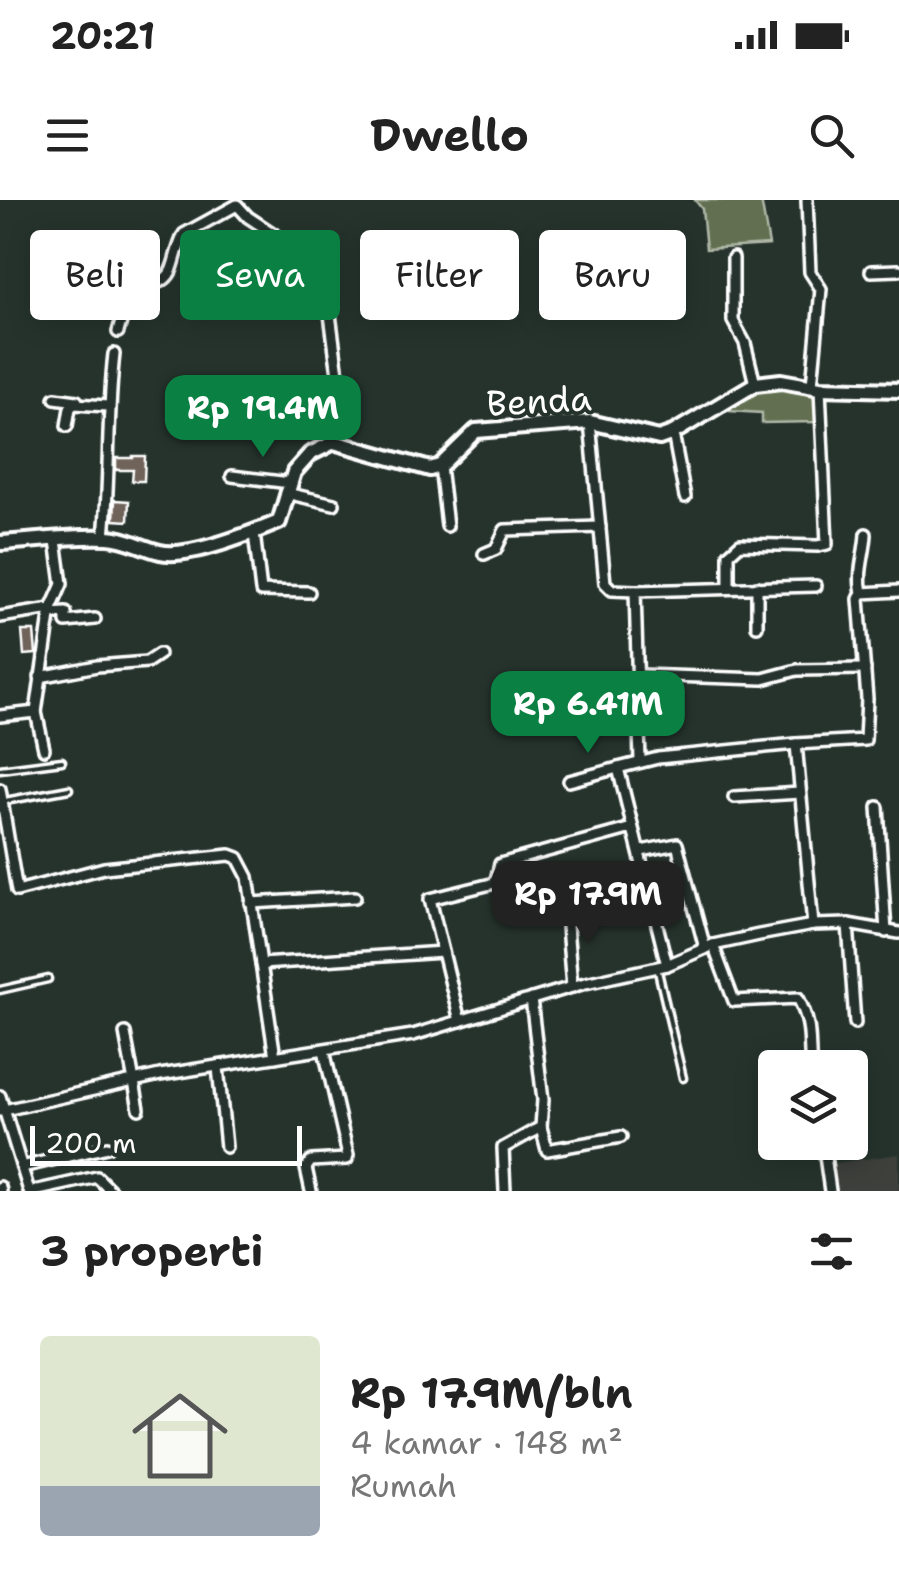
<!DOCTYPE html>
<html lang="id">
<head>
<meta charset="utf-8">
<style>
	:root { --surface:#fff; --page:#f6f6f6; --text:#222; --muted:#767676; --line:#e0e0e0; --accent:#0b8043 }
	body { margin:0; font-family:"Shantell Sans",sans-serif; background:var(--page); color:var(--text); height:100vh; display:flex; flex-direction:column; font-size:38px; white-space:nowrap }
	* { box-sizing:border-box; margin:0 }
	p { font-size:32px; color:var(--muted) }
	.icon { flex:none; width:55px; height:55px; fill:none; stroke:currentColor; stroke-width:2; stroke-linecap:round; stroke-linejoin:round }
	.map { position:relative; height:991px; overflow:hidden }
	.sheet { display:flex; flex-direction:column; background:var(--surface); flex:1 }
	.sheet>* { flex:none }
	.top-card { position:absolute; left:30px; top:30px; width:840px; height:90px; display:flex; gap:20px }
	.fabs { position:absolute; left:758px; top:850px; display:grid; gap:20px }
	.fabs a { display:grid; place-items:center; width:110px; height:110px; border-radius:10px; background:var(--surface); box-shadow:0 5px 25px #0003; font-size:50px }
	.scale { position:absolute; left:30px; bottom:25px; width:272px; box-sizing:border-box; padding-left:10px; border:5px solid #fff; border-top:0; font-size:28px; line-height:35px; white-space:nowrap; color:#fff; -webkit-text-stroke:8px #26332d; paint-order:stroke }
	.price { position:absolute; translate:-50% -85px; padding:0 22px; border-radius:20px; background:var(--accent); color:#fff; font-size:32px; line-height:65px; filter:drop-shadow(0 2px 5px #0008) }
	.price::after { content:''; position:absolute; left:50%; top:60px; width:30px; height:22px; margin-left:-15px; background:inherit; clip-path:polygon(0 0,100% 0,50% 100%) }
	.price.current { background:#222; color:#fff }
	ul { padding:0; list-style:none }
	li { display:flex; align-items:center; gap:30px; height:250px; padding:0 40px }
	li+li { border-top:2px solid var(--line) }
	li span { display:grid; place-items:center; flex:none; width:280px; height:200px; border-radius:10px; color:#555 }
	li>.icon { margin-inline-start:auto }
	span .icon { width:120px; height:120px; fill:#fffc; stroke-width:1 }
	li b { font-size:42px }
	h2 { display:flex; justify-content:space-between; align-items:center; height:120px; padding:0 40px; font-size:42px }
	.pill { padding:0 35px; border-radius:10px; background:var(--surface); box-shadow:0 5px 25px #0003; font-size:35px; line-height:90px }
	.pill.current { background:var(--accent); color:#fff }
	.status { display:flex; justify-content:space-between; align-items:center; height:70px; padding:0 50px; background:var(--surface); direction:ltr }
	.status svg { height:28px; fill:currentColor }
	header { display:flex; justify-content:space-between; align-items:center; height:130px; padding:0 40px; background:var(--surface); font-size:45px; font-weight:700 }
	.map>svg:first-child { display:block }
</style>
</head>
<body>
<div class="status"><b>20:21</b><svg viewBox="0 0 49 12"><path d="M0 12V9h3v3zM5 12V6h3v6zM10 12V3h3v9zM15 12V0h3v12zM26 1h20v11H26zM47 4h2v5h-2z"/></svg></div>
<header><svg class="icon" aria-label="menu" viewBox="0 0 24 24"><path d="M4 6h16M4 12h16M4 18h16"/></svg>Dwello<svg class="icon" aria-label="search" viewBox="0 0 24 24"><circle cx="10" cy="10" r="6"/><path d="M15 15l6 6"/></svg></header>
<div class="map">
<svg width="899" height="991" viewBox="0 0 899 991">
	<rect width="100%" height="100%" fill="#26332d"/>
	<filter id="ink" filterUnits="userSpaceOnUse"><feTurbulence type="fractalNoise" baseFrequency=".01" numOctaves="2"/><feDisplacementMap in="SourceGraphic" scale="20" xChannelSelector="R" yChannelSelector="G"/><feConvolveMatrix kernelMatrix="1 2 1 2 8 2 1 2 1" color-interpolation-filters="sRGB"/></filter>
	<g filter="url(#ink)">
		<path fill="#3c413a" d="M899,954V991H830L836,963Z"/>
		<g fill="#627051" stroke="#b0b8a8" stroke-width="2.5">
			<path d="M695,0H761L769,45L706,49L702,9Z"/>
			<path d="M780,185L817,191L816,222L762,223V213L729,211L724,204L748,190Z"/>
		</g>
		<g fill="#6f635a" stroke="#fff" stroke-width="2.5">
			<path d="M133,256H145L144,281H132L133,270H116V258H133Z"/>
			<path d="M115,300L129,301L128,321L114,320Z"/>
			<path d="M22,431H34L36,454L24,455Z"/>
		</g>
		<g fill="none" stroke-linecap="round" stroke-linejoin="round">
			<defs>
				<g id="lane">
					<path d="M0,569L62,561"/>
					<path d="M5,601L69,589"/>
					<path d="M657,767L683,878"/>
					<path d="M0,790L48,779"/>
				</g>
				<g id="street">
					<path d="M807,0L810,72L821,89L812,185"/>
					<path d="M733,58V121L745,143L755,184"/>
					<path d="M871,71L899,70"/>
					<path d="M118,132L131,87C182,84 167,69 184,34L237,5L248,17L286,42L326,84L339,182L334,242"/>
					<path d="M55,198L77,201"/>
					<path d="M590,222L605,383L612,390L635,391"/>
					<path d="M67,226L70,208L74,204L108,206"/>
					<path d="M673,233L685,297"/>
					<path d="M440,266L447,326"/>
					<path d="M232,276L290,283"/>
					<path d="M286,293L334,304"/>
					<path d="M254,333L261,391L309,392"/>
					<path d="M104,337C110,276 107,215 114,154"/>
					<path d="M484,354L496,349L505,330L600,327"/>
					<path d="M729,388V354L740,344L818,346L827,344L820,188"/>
					<path d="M862,393C857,372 865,355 866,334"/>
					<path d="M50,414L66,413V422L95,419"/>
					<path d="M0,417L51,409"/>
					<path d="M757,426V387"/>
					<path d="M639,475L763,479L797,470L865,469"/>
					<path d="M40,477L97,466L147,462L159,454"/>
					<path d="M36,512L44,549"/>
					<path d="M0,516L36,512L51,409L62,384L56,340"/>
					<path d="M640,561L635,391L816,386"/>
					<path d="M569,581L618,568"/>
					<path d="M0,589L17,691L104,668L230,655L238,658L248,677L275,857"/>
					<path d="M734,597L800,593"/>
					<path d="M878,607L886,732"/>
					<path d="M641,651L677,644L705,748"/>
					<path d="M251,703L355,697"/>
					<path d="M566,714L572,787"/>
					<path d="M848,724L855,823"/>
					<path d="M813,725L796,544L865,540L867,499L859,399L862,393L899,391"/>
					<path d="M713,745L734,801L798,798C813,827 808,838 811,868"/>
					<path d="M261,764L443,752"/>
					<path d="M667,765L618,568L658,558L796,544"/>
					<path d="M460,821L430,699L491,684L496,680L500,664L632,628"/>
					<path d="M125,833L139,909"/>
					<path d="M218,867L226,947"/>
					<path d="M0,896L29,991"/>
					<path d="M0,911L160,875L413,835L585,783L667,765L713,745L759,735L813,725L848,724L899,733"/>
					<path d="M541,927L547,950L621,937"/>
					<path d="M823,942L830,991"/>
					<path d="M22,967L107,947"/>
					<path d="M0,987L1,991"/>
					<path d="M34,991L97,977L111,991"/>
					<path d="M311,991L306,968L311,961L347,959L348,955L324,850"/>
					<path d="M505,991L503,948L541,927L543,900L531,799"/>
				</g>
				<path id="secondary" d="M0,343C35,341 73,335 108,337C128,338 142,348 160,352C188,359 252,333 279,322L294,272L310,254L334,242L430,269L440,266L476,231L590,222L659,238L673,233L755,184L781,181L820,188L899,190"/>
			</defs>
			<use href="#lane" stroke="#fff" stroke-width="11"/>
			<use href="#street" stroke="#fff" stroke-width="16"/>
			<use href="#secondary" stroke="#fff" stroke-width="20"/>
			<use href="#lane" stroke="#26332d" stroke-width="4"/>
			<use href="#street" stroke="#26332d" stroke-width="9"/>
			<use href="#secondary" stroke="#26332d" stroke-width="12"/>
		</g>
	</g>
	<g text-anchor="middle" stroke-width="8" stroke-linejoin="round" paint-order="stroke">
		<g font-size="35" fill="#fff" stroke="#26332d">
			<text transform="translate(539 201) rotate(-3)" y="12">Benda</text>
		</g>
	</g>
</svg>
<div class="fabs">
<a><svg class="icon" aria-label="layers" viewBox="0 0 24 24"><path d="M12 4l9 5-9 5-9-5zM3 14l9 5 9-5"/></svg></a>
</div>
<div class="scale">200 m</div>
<b class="price" style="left:263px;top:260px">Rp 19.4M</b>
<b class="price" style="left:588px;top:556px">Rp 6.41M</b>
<b class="price current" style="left:588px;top:746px">Rp 17.9M</b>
<div class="top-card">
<a class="pill">Beli</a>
<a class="pill current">Sewa</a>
<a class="pill">Filter</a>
<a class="pill">Baru</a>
</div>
</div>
<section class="sheet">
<h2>3 properti<svg class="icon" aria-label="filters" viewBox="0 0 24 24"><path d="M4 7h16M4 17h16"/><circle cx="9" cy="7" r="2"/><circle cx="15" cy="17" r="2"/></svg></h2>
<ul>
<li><span style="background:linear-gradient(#dfe7d0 75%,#9aa5b1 0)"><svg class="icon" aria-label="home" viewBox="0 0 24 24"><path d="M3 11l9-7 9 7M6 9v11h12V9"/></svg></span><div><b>Rp 17.9M/bln</b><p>4 kamar · 148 m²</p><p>Rumah</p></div></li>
</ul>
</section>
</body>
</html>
